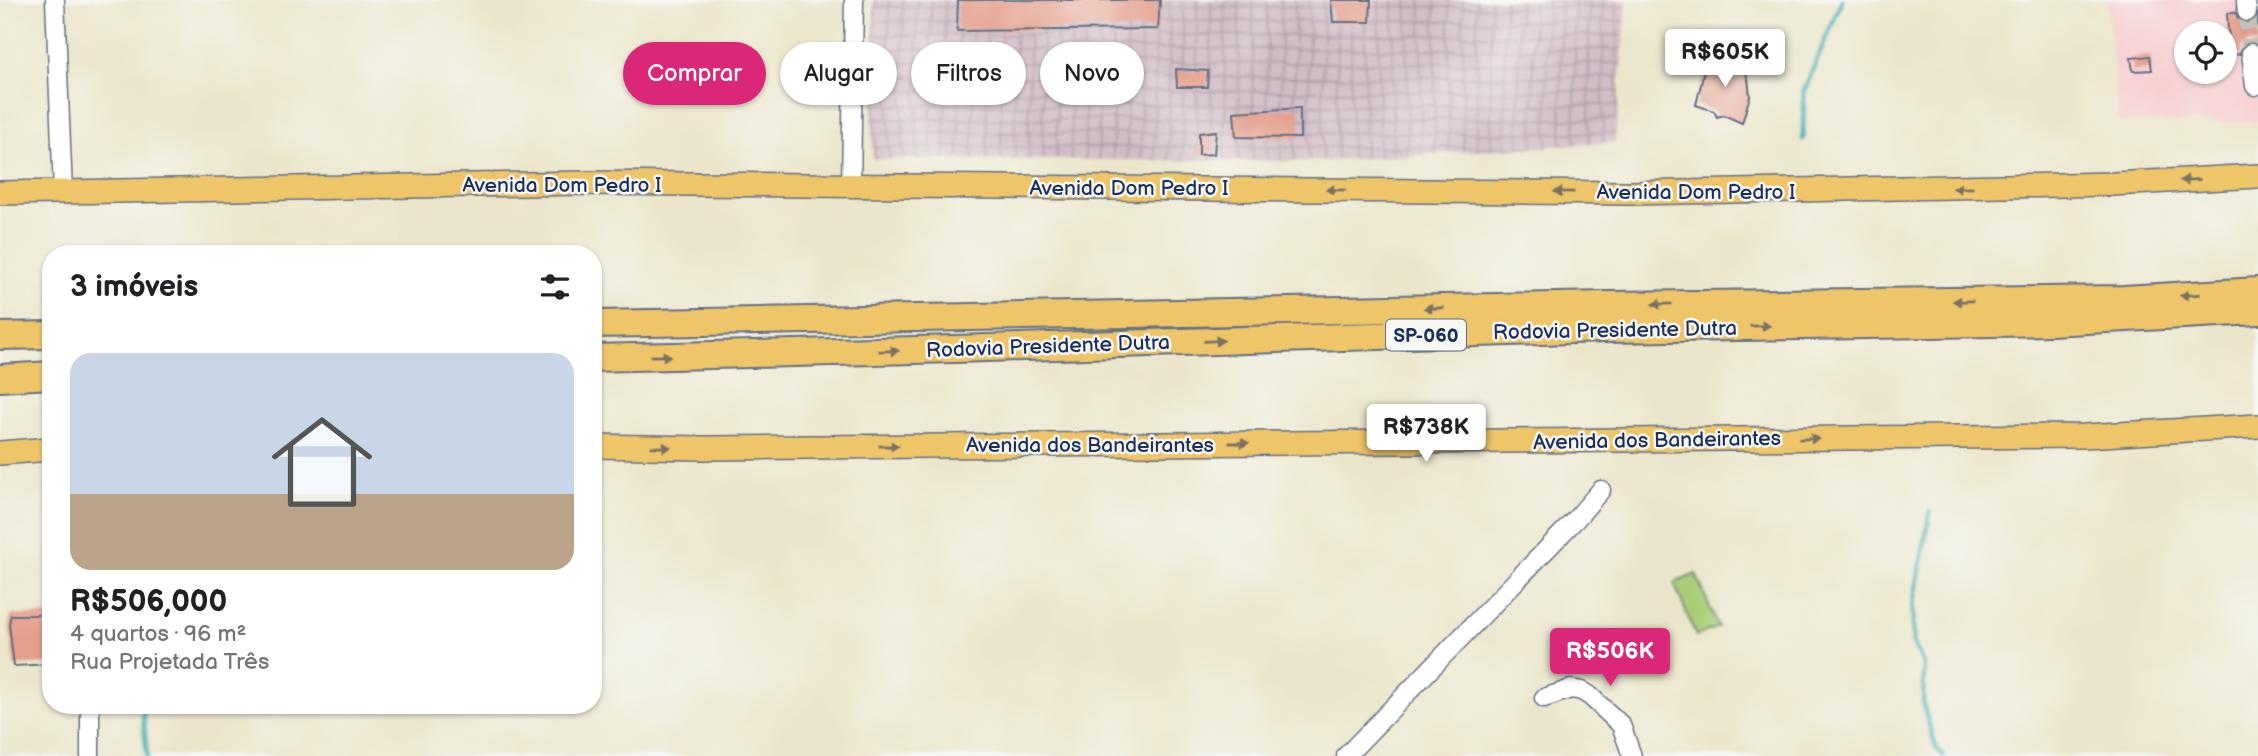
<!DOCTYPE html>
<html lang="pt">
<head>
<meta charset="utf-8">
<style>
	:root { --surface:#fff; --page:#f6f6f6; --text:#202124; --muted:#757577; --accent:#db2777 }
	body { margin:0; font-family:"Balsamiq Sans",sans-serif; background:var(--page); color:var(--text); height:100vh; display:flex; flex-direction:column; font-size:26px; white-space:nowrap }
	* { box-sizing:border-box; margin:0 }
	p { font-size:23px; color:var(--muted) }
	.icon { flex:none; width:38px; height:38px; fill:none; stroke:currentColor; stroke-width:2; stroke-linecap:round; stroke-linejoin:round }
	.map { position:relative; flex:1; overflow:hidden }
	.side { position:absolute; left:42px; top:245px; width:560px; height:469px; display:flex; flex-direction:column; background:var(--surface); border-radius:28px; box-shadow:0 2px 5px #0004 }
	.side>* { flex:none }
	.guide { position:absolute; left:623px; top:42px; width:665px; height:63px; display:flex; gap:14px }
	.tools { position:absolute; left:2174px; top:21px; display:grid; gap:14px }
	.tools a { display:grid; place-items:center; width:63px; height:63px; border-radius:50%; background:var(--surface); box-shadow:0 2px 5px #0004; font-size:35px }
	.price { position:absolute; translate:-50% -60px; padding:0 16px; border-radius:7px; background:#fff; color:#222; font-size:23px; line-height:46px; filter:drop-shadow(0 2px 4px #0008) }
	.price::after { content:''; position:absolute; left:50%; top:42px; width:21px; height:16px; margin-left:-10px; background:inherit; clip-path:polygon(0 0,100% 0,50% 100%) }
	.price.on { background:var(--accent); color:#fff }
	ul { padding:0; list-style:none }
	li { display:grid; align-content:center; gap:14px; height:371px; padding:0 28px }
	li span { display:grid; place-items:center; height:217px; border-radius:21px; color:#555 }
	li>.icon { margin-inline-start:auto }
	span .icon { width:126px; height:126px; fill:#fffc; stroke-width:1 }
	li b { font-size:30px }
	h2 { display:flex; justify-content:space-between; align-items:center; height:84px; padding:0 28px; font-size:30px }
	.tag { padding:0 24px; border-radius:32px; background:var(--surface); box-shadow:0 2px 5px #0004; font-size:24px; line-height:63px }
	.tag.on { background:var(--accent); color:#fff }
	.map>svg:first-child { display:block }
</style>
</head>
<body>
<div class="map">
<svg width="2258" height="756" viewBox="0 0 2258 756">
	<defs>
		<pattern id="industrial-grid" width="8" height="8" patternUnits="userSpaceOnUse" patternTransform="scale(1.75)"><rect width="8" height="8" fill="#d2bdc6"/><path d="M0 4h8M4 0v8" fill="none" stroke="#aa9aa4"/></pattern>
	</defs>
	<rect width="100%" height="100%" fill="#f6f6f2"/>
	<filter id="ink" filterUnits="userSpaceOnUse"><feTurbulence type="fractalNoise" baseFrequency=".0143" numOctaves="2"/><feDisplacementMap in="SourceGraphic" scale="14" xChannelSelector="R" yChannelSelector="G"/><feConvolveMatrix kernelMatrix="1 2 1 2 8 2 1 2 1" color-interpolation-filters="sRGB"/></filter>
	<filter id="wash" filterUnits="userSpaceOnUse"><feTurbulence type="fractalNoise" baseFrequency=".00686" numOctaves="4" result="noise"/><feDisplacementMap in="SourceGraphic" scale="28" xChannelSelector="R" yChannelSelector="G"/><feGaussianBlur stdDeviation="1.57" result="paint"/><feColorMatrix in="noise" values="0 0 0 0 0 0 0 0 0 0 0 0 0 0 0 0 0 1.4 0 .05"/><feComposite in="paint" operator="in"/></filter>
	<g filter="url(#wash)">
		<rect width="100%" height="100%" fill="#ebe6cb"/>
		<path fill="#f7cfd2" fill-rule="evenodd" d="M2107,0H2258V122H2118ZM2186,33H2224V72H2186Z"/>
		<path fill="url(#industrial-grid)" d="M874,0H1627L1615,142L1322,161L872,159Z"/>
		<path fill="#a9cd77" stroke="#627e6a" stroke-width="2" d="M1696,574L1718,627L1696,636L1674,583Z"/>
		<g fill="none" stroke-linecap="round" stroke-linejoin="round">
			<g stroke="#3cacb7" stroke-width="5">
				<path d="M1803,139L1804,91L1842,0"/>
				<path d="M1930,512L1913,607V643L1924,665L1923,705L1937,750L1944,756"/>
				<path d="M142,705L147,756"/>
			</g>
		</g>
		<g id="blocks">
			<g fill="#e49e8b">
				<path d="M958,0H1160L1158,29L957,31Z"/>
				<path d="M1331,0H1371L1370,22H1333Z"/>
				<path d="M2227,13H2236L2238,19L2247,23L2254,21L2258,13V44L2249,42L2241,48L2240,54L2230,55Z"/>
				<path d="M2150,56L2152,70L2133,71L2131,58Z"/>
				<path d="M1717,58L1734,59L1743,66L1748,79L1750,96L1742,123L1724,115L1717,117L1714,111L1696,105L1704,72L1711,61Z"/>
				<path d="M1176,69L1208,71L1207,87H1177Z"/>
				<path d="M1300,108V138L1236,137L1234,112Z"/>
				<path d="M1216,131L1214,154L1199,155V133Z"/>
				<path d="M11,615H51V664L14,666L9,624Z"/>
			</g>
		</g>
	</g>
	<g filter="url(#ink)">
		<use href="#blocks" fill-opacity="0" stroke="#646f84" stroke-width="2"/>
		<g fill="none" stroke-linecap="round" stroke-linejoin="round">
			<path stroke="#c1c1b5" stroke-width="18" stroke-dasharray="18 9" stroke-linecap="butt" d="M2247,12L2251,53"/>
			<defs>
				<g id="minor">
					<path d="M55,0L63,192"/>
					<path d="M2246,0L2247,12"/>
					<path d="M2251,53L2255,86"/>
					<path d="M851,186L854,0"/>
					<path d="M1544,698L1571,689L1582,691L1590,696L1621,725L1632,756"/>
					<path d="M90,705V756"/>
					<path d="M1346,756L1576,519L1601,490"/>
				</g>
				<g id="major">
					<path d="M0,193L585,183L1629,193L2113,184L2258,176"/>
					<path d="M593,446L702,448L2084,436L2258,426"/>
					<path d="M0,453L51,449"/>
				</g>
				<g id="highway">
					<path d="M593,324L1607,305L2124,299L2258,291"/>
					<path d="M0,336L51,335"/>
					<path d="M593,358L955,349L1606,329L2050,322L2258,311"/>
					<path d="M0,378L51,375"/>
				</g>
			</defs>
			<use href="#minor" stroke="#646f84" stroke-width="21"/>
			<use href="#major" stroke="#646f84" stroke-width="26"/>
			<use href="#highway" stroke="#646f84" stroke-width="30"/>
			<use href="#minor" stroke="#fff" stroke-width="18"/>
			<use href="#major" stroke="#eec569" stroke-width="23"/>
			<use href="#highway" stroke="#eec569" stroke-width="26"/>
		</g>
		<defs><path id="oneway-solid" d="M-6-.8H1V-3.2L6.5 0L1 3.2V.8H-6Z" transform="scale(1.75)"/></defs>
		<g fill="#7a7263">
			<use href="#oneway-solid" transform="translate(2190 180) rotate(177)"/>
			<use href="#oneway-solid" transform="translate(1963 188) rotate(179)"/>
			<use href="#oneway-solid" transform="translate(1336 190) rotate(-179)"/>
			<use href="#oneway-solid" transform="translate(1564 192) rotate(-179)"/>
			<use href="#oneway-solid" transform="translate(2190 295) rotate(176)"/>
			<use href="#oneway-solid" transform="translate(1963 301) rotate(179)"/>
			<use href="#oneway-solid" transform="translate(1662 304) rotate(179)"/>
			<use href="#oneway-solid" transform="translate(1434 308) rotate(179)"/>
			<use href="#oneway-solid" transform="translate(1760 326) rotate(-1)"/>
			<use href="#oneway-solid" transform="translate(1214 341) rotate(-2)"/>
			<use href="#oneway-solid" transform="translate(889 351) rotate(-1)"/>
			<use href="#oneway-solid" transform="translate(661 356) rotate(-1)"/>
			<use href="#oneway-solid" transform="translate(1809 439) rotate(-1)"/>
			<use href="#oneway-solid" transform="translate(1239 443)"/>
			<use href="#oneway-solid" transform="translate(889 446)"/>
			<use href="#oneway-solid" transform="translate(661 447) rotate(1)"/>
		</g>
	</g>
	<g text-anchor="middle" stroke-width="5" stroke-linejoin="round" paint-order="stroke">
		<rect fill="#f6f6f2" stroke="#5d6b8a" stroke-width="2" x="1386" y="319.5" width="80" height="31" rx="5"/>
		<g font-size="19" font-weight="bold" fill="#1b2f5e">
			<text x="1426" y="342">SP-060</text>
		</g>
		<g font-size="21" fill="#1b2f5e" stroke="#f6f6f2">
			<text x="562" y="192">Avenida Dom Pedro I</text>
			<text x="1129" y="195">Avenida Dom Pedro I</text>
			<text x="1696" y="199">Avenida Dom Pedro I</text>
			<text transform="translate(1615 330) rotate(-1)" y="7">Rodovia Presidente Dutra</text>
			<text transform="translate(1048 346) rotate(-2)" y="7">Rodovia Presidente Dutra</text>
			<text transform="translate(1657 440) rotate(-1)" y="7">Avenida dos Bandeirantes</text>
			<text x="1090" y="452">Avenida dos Bandeirantes</text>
		</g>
	</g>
</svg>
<div class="tools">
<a><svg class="icon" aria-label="locate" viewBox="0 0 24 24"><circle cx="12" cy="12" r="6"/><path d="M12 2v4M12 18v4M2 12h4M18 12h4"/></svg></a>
</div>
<b class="price" style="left:1725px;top:89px">R$605K</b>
<b class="price" style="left:1426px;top:464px">R$738K</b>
<b class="price on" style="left:1610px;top:688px">R$506K</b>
<div class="guide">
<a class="tag on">Comprar</a>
<a class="tag">Alugar</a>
<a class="tag">Filtros</a>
<a class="tag">Novo</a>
</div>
<section class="side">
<h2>3 imóveis<svg class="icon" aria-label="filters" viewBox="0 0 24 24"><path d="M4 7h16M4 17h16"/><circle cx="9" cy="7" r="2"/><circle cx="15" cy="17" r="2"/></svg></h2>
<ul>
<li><span style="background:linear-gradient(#c9d6e8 65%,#b9a48a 0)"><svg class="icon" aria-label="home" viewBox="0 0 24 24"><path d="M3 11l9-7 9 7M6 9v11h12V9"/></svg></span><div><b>R$506,000</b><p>4 quartos · 96 m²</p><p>Rua Projetada Três</p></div></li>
</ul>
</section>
</div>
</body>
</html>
